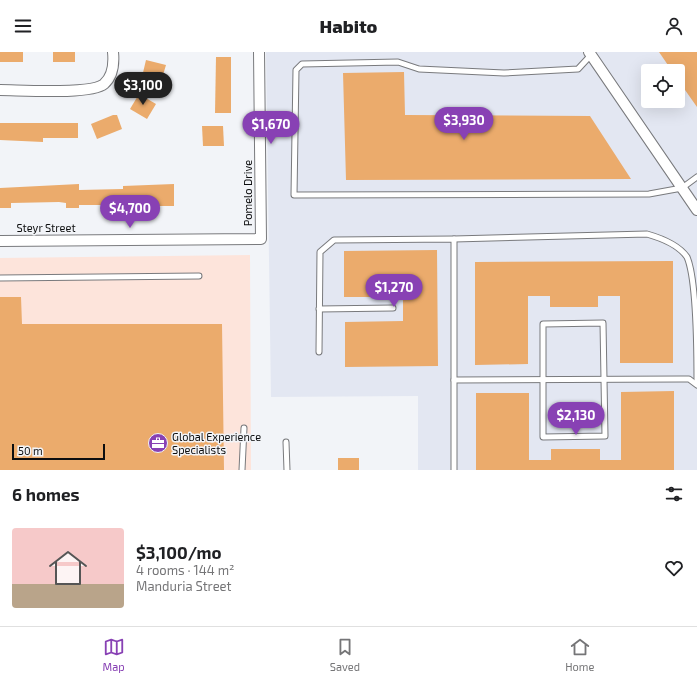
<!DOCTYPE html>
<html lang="en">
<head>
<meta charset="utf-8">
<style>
	:root { --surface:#fff; --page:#f2f2f2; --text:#202124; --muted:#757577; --line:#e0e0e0; --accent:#8841b4 }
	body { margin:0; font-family:"Exo 2",sans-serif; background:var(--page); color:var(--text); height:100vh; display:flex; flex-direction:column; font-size:15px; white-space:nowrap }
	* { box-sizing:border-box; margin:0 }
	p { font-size:13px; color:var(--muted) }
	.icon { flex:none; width:22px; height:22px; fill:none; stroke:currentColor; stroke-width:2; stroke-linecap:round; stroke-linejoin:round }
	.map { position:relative; height:418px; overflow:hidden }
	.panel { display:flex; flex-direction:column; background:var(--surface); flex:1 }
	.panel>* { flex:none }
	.controls { position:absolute; left:641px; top:12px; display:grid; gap:8px }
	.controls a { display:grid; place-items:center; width:44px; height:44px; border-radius:4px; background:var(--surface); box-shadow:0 4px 16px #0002; font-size:20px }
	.scale { position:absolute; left:12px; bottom:10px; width:93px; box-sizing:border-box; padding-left:4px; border:2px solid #0d0e0f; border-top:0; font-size:11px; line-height:14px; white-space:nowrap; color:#0d0e0f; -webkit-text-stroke:3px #f2f4f8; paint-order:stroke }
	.price { position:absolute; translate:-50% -34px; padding:0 9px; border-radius:14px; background:var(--accent); color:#fff; font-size:13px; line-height:26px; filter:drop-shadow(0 1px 2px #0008) }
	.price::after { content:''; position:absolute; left:50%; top:24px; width:12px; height:9px; margin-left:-6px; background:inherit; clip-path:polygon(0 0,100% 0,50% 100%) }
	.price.active { background:#222; color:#fff }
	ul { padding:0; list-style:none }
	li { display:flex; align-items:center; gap:12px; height:100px; padding:0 12px }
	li+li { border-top:1px solid var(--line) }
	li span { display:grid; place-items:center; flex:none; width:112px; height:80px; border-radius:4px; color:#555 }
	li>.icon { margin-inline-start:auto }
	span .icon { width:48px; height:48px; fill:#fffc; stroke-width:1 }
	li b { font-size:17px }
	h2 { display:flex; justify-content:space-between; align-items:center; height:48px; padding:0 12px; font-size:17px }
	header { display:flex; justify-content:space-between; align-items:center; height:52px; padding:0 12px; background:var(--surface); font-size:18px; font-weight:800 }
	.menu { display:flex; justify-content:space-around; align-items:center; height:56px; border-top:1px solid var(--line); background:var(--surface); font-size:11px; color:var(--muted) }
	.menu a { display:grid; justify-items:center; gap:2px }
	.menu .active { color:var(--accent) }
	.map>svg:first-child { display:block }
</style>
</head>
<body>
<header><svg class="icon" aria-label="menu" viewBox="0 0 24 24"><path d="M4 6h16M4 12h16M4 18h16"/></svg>Habito<svg class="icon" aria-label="person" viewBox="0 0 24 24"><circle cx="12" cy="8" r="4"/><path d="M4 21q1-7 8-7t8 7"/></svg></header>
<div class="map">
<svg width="697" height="418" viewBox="0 0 697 418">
	<rect width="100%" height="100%" fill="#f2f4f8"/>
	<path fill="#fde4db" d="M250,203L251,418H0V206Z"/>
	<path fill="#e3e7f2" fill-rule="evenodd" d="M266,0H697V418H418V344L271,345ZM648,19H678V49H648Z"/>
	<g fill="#ebab6c">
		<rect x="0" y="0" width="23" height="10"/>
		<rect x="53" y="0" width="22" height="10"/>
		<path d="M659,0H697V55L678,28V19H672Z"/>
		<path d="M216,5H231V61H215Z"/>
		<path d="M146,8L166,13L163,23L154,21L152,31L141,29Z"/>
		<path d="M404,20L405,63L590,64L631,127L346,128L343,21Z"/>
		<path d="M139,42L156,52L147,67L130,57Z"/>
		<path d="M113,63H117L122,77L97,87L91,72Z"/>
		<path d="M0,71H78V86H43V90L0,88Z"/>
		<path d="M202,74H223L224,94H203Z"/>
		<path d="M79,132V138L123,137V134L174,132V154H155V150L113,151V153H79V156H66V151L59,150L11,151V156H0V136Z"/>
		<path d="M437,198L438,314L345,315V270L403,269V245H344V199Z"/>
		<path d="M673,209V311H620V244H598V255H550V244H528V312L475,313V210Z"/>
		<path d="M0,245H21L22,272H222L224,418H0Z"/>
		<path d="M674,339V418H476V341H529V408H551V397H600V408H621V340Z"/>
		<rect x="338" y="406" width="21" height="12"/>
	</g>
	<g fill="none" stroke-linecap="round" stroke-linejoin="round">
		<defs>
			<g id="lane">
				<path d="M591,3L578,17L504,21L419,17L398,10L302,12L296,18L294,143L649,142L682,136L697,125"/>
				<path d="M454,187L647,182C661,186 678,192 687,205C697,228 697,301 697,330"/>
				<path d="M0,226L199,224"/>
				<path d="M319,257L393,256"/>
				<path d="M603,271L605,384L543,385V272Z"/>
				<path d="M319,300L320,200L334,188L454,187V328"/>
				<path d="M286,390L287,418"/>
				<path d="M242,418L244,376"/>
				<path d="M454,418V328L681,327H689L697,333"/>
			</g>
			<g id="street">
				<path d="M589,0L697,158"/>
				<path d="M0,38C20,38 91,43 104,32C113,24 114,10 113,0"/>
				<path d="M0,189L261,187L259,0"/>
			</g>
		</defs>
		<use href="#lane" stroke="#797a7d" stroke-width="7"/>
		<use href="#street" stroke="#797a7d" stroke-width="12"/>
		<use href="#lane" stroke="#fff" stroke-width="5"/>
		<use href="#street" stroke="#fff" stroke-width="10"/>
	</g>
	<defs>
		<symbol id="office-disc" viewBox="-11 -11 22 22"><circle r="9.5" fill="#8841b4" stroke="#f2f4f8"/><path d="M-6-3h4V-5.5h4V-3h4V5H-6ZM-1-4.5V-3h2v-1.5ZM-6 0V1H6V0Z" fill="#fff"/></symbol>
	</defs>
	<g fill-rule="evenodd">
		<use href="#office-disc" x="147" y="380" width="22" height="22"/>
	</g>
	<g text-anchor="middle" stroke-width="3" stroke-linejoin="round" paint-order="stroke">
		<g font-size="11" fill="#0d0e0f" stroke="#f2f4f8">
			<text transform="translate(248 141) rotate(-90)" y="4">Pomelo Drive</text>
			<text x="46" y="180">Steyr Street</text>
		</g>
		<g font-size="11" fill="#0d0e0f" stroke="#f2f4f8" text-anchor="start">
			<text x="172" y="389">Global Experience<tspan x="172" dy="13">Specialists</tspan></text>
		</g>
	</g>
</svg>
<div class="controls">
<a><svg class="icon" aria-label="locate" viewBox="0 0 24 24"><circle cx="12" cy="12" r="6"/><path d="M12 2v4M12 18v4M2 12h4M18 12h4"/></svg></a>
</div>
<div class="scale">50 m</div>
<b class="price active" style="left:143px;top:54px">$3,100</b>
<b class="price" style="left:464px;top:89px">$3,930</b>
<b class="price" style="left:271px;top:93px">$1,670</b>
<b class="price" style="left:130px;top:177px">$4,700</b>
<b class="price" style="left:394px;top:256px">$1,270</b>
<b class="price" style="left:576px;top:384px">$2,130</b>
</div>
<section class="panel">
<h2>6 homes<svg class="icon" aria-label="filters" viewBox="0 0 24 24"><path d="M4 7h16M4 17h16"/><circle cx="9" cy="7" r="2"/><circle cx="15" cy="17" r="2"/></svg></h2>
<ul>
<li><span style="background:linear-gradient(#f6c9c9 70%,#b9a48a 0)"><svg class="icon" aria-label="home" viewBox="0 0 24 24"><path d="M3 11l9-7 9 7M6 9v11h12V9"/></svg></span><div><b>$3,100/mo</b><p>4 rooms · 144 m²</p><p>Manduria Street</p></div><svg class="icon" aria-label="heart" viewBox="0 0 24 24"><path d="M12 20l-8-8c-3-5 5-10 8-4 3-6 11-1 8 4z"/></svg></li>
</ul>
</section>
<nav class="menu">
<a class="active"><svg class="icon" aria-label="map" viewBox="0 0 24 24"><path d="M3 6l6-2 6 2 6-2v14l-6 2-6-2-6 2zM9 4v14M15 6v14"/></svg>Map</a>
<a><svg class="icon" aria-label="saved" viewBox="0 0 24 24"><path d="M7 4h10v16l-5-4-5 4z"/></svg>Saved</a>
<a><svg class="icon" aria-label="home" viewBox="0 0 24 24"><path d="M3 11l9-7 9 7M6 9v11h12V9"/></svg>Home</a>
</nav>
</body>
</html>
